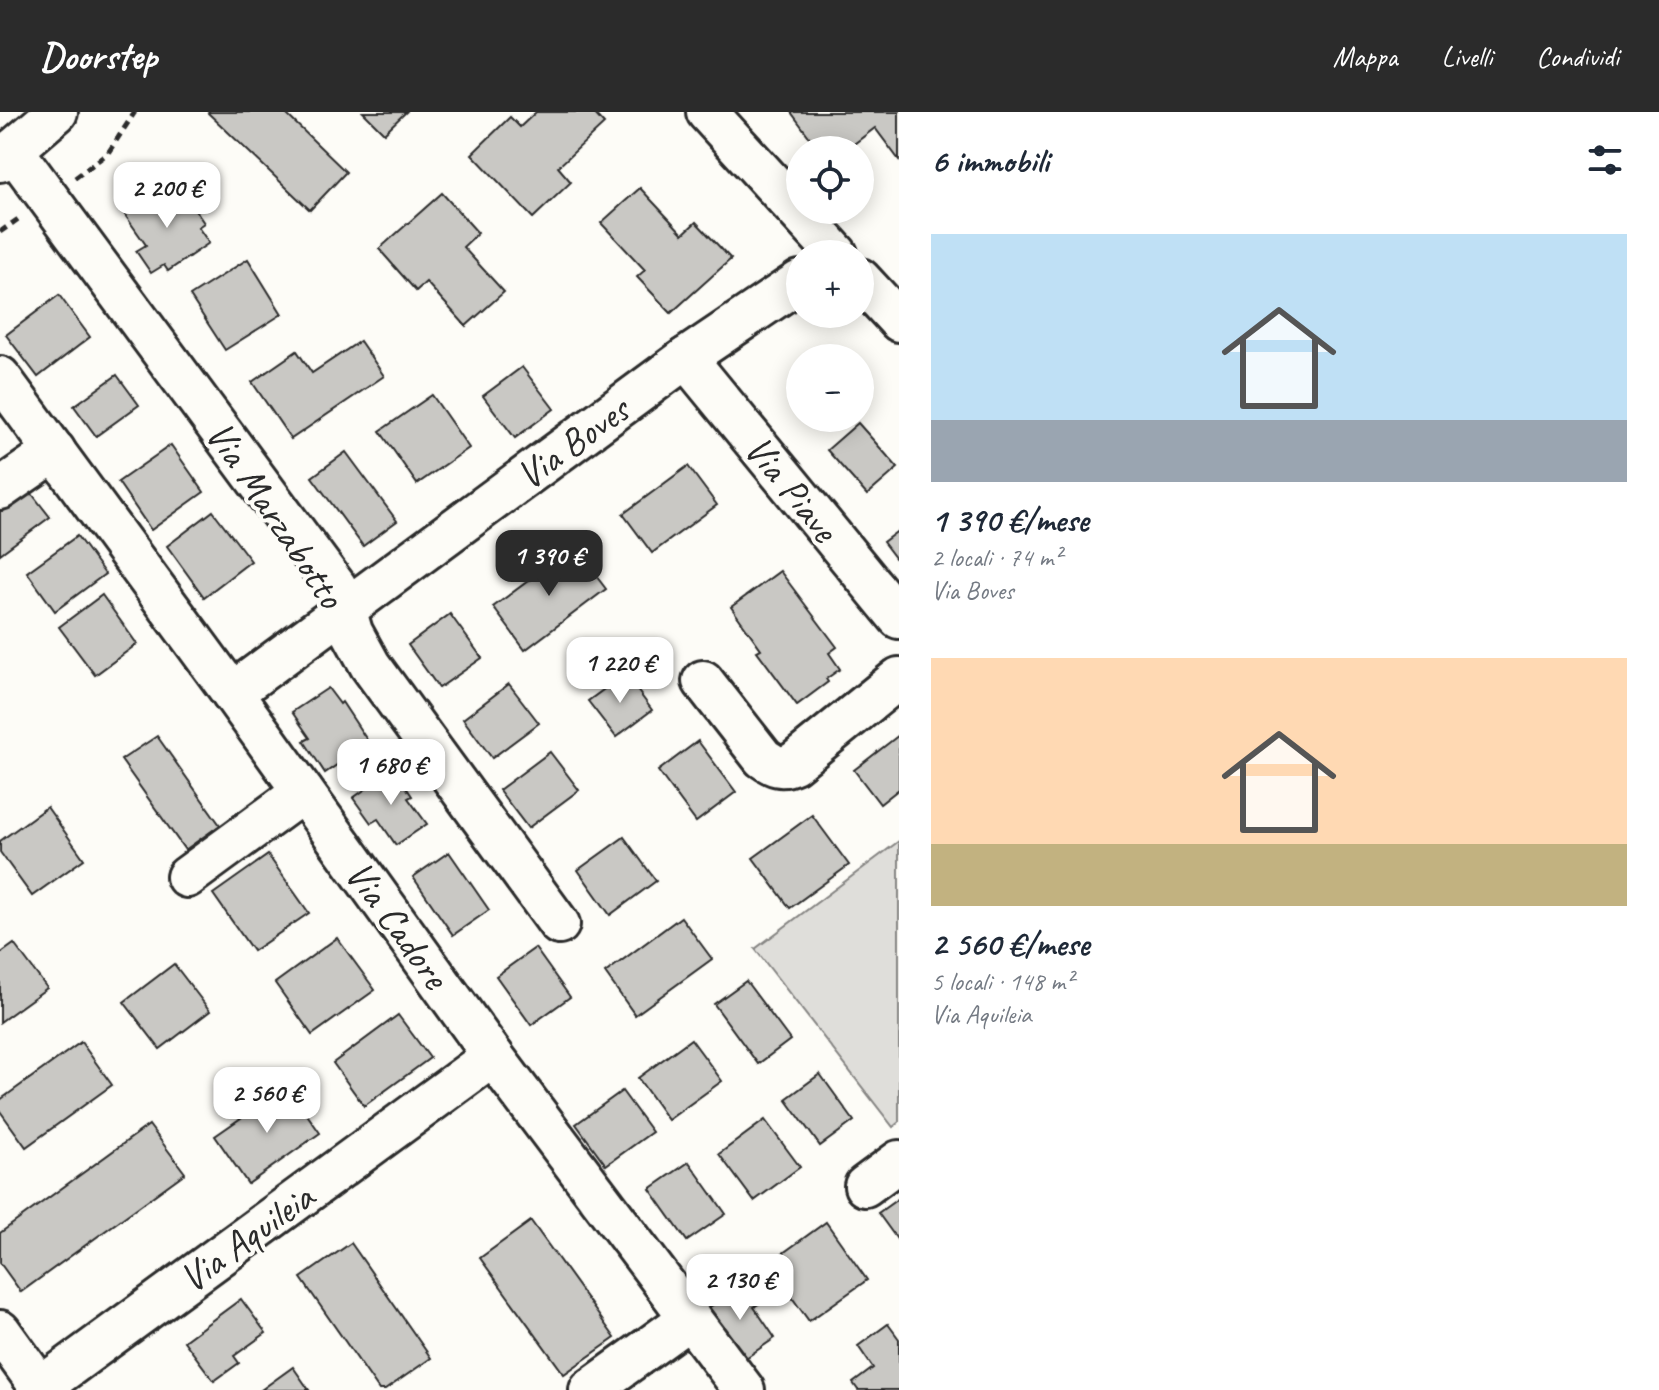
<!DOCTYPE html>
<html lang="it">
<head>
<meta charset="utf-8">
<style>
	:root { --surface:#fff; --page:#f6f6f7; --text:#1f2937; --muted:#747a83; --accent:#2b2b2b }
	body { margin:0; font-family:Caveat,sans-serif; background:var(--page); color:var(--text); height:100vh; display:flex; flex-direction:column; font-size:30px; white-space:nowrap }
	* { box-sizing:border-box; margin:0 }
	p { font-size:26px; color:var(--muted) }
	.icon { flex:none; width:44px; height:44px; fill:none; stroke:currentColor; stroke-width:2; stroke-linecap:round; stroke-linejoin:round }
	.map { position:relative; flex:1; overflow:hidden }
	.drawer { display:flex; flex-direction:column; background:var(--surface); width:760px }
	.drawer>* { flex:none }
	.controls { position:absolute; left:786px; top:24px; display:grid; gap:16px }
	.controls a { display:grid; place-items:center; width:88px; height:88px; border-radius:50%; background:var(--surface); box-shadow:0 4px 20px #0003; font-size:40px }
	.price { position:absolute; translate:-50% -68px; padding:0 18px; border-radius:16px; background:#fff; color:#222; font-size:26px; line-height:52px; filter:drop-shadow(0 2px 4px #0008) }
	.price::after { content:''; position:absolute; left:50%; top:48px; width:24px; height:18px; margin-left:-12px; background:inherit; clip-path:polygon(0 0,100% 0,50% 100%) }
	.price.selected { background:var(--accent); color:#fff }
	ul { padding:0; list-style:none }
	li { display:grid; align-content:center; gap:16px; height:424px; padding:0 32px }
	li span { display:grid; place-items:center; height:248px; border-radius:0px; color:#555 }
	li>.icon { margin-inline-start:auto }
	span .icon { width:144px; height:144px; fill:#fffc; stroke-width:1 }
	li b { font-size:34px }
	h2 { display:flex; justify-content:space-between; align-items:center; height:96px; padding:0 32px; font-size:34px }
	header { display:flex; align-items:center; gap:48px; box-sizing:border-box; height:112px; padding:0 40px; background:var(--accent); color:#fff }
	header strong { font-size:38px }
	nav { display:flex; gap:44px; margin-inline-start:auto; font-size:28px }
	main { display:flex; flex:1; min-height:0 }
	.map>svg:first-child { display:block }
</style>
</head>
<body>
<header>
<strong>Doorstep</strong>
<nav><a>Mappa</a><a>Livelli</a><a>Condividi</a></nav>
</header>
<main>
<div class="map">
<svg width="899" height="1278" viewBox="0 0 899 1278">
	<rect width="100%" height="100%" fill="#fdfcf7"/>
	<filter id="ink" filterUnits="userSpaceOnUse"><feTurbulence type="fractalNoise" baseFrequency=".0125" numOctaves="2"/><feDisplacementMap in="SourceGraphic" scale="16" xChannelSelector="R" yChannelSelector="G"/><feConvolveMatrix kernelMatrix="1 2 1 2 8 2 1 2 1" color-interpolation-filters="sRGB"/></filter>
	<g filter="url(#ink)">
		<path fill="#dfdeda" stroke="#858482" stroke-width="2" d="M899,729V1010L893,1015L755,837Z"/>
		<g fill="#c9c8c4" stroke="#2b2b2b" stroke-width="2">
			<path d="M209,0H284L346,60L310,98L208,1Z"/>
			<path d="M363,0H406L384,21Z"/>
			<path d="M536,0H593L604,12L558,55L571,70L533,106L472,42L510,5L520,15Z"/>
			<path d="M791,0H899V48L875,16L846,38H819Z"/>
			<path d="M640,76L683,122L696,110L731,147L671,201L637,165L645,158L601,111Z"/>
			<path d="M163,77L171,88L183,80L204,111L198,115L209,131L168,159L164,153L151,161L136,139L146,133L125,103Z"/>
			<path d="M442,81L478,121L463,135L504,180L466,214L426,170L416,179L379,137Z"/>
			<path d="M248,147L282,202L225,238L190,184Z"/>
			<path d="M59,183L90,225L38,265L6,223Z"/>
			<path d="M360,229L384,264L291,327L252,270L297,239L312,261Z"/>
			<path d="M522,255L554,297L515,326L483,284Z"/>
			<path d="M117,263L139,293L96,324L74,294Z"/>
			<path d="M432,283L469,336L417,372L380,319Z"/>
			<path d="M858,311L898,356L867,383L827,338Z"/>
			<path d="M171,333L204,380L151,418L118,370Z"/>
			<path d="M346,340L397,409L363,434L312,365Z"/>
			<path d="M688,354L717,393L652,441L623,402Z"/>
			<path d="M29,378L50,405L0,442V399Z"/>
			<path d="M213,399L251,449L204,485L167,434Z"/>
			<path d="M899,418V451L883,430Z"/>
			<path d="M77,424L105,462L55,499L27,460Z"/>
			<path d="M574,435L606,477L525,538L493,495Z"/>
			<path d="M780,459L837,535L829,541L840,557L826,567L828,570L797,593L757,539L761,537L731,495Z"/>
			<path d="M102,483L137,532L95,563L59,515Z"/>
			<path d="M450,502L482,546L439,576L408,533Z"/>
			<path d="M625,562L652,598L616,625L588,589Z"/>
			<path d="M509,572L539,611L492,646L463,607Z"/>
			<path d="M328,576L340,592L342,590L369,631L325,661L304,629L310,626L292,600Z"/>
			<path d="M899,623V677L880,692L854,658Z"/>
			<path d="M157,624L220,713L185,738L121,648Z"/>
			<path d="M698,629L736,680L696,710L658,659Z"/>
			<path d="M550,640L579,678L528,716L499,678Z"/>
			<path d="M394,657L412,684L408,686L427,712L396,733L378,707L371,711L353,686Z"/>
			<path d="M47,695L84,747L32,784L0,740V729Z"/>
			<path d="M812,703L849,753L790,796L753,746Z"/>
			<path d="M624,725L656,769L610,803L578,758Z"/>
			<path d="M449,740L489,798L453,823L413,765Z"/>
			<path d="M268,743L309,801L253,839L213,782Z"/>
			<path d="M681,805L712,847L635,903L605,861Z"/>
			<path d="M337,826L375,878L312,923L275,871Z"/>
			<path d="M14,832L47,876L0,910V842Z"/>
			<path d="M535,836L570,885L531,913L496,864Z"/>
			<path d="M174,852L210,899L160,937L124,890Z"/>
			<path d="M746,869L790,928L758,952L714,892Z"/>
			<path d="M398,903L430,946L364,994L333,951Z"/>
			<path d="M691,927L722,969L668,1008L638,966Z"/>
			<path d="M81,930L112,973L26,1035L0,999V988Z"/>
			<path d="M820,962L854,1009L820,1034L786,987Z"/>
			<path d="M287,974L320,1021L248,1072L215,1024Z"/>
			<path d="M622,979L652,1020L606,1053L576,1012Z"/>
			<path d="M765,1008L800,1055L754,1089L719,1042Z"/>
			<path d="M149,1013L185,1061L21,1180L0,1151V1121Z"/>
			<path d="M689,1050L726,1102L687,1129L650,1077Z"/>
			<path d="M899,1086V1130L878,1101Z"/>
			<path d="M531,1109L615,1226L564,1262L480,1146Z"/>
			<path d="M826,1110L867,1168L809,1209L768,1152Z"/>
			<path d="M351,1131L431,1246L385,1278H379L301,1166Z"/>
			<path d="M746,1170L760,1191L754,1195L775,1226L740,1250L704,1199Z"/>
			<path d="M241,1187L266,1221L234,1244L239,1251L214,1269L184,1229Z"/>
			<path d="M888,1212L899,1227V1278H858L853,1271L873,1256L858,1234Z"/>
			<path d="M293,1255L309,1278H261Z"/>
		</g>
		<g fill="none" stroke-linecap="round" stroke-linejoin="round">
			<defs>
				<g id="minor">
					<path d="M707,0L837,142"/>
					<path d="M14,37L18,45L336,475L343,489L352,520L370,553L559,812"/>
					<path d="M0,49L57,0"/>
					<path d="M860,167L899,209"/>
					<path d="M686,246L899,506"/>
					<path d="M0,265L232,581L493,944L744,1278"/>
					<path d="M0,377L55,339"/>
					<path d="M703,569L763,646C774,654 781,657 794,651L899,566"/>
					<path d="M232,581L686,246L800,169"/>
					<path d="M187,765L303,680"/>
					<path d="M865,1074L899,1049"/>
					<path d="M0,1219L41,1276"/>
					<path d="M37,1278L493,944"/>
					<path d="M590,1278L690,1206"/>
				</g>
			</defs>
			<use href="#minor" stroke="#2b2b2b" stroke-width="46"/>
			<g stroke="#2b2b2b" stroke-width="5" stroke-dasharray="8 6" stroke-linecap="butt">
				<path d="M75,66L108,41L135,0"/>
				<path d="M0,120L21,105"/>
			</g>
			<use href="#minor" stroke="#fdfcf7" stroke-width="40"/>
		</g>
	</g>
	<g text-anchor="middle" stroke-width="8" stroke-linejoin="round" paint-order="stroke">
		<g font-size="40" fill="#2b2b2b" stroke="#fdfcf7">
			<text transform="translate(572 330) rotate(-36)" y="14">Via Boves</text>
			<text transform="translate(792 376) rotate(51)" y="14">Via Piave</text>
			<text transform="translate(276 402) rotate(56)" y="14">Via Marzabotto</text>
			<text transform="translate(398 812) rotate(54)" y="14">Via Cadore</text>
			<text transform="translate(246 1125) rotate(-36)" y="14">Via Aquileia</text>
		</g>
	</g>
</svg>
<div class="controls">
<a><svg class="icon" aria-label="locate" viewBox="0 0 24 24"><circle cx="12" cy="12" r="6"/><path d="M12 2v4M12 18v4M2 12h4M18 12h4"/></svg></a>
<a>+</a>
<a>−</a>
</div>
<b class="price" style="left:167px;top:118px">2 200 €</b>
<b class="price selected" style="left:549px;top:486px">1 390 €</b>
<b class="price" style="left:620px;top:593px">1 220 €</b>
<b class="price" style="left:391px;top:695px">1 680 €</b>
<b class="price" style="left:267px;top:1023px">2 560 €</b>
<b class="price" style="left:740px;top:1210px">2 130 €</b>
</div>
<section class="drawer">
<h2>6 immobili<svg class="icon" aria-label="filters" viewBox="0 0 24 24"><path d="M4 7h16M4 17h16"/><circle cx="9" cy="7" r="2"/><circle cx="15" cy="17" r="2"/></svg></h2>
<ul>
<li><span style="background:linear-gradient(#bfe0f5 75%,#9aa5b1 0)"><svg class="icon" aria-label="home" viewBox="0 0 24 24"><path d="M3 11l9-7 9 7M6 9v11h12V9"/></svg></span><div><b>1 390 €/mese</b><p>2 locali · 74 m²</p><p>Via Boves</p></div></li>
<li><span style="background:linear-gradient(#ffd9b3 75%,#c2b280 0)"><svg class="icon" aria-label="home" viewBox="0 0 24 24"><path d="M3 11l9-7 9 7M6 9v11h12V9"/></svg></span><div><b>2 560 €/mese</b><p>5 locali · 148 m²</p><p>Via Aquileia</p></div></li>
</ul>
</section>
</main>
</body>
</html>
